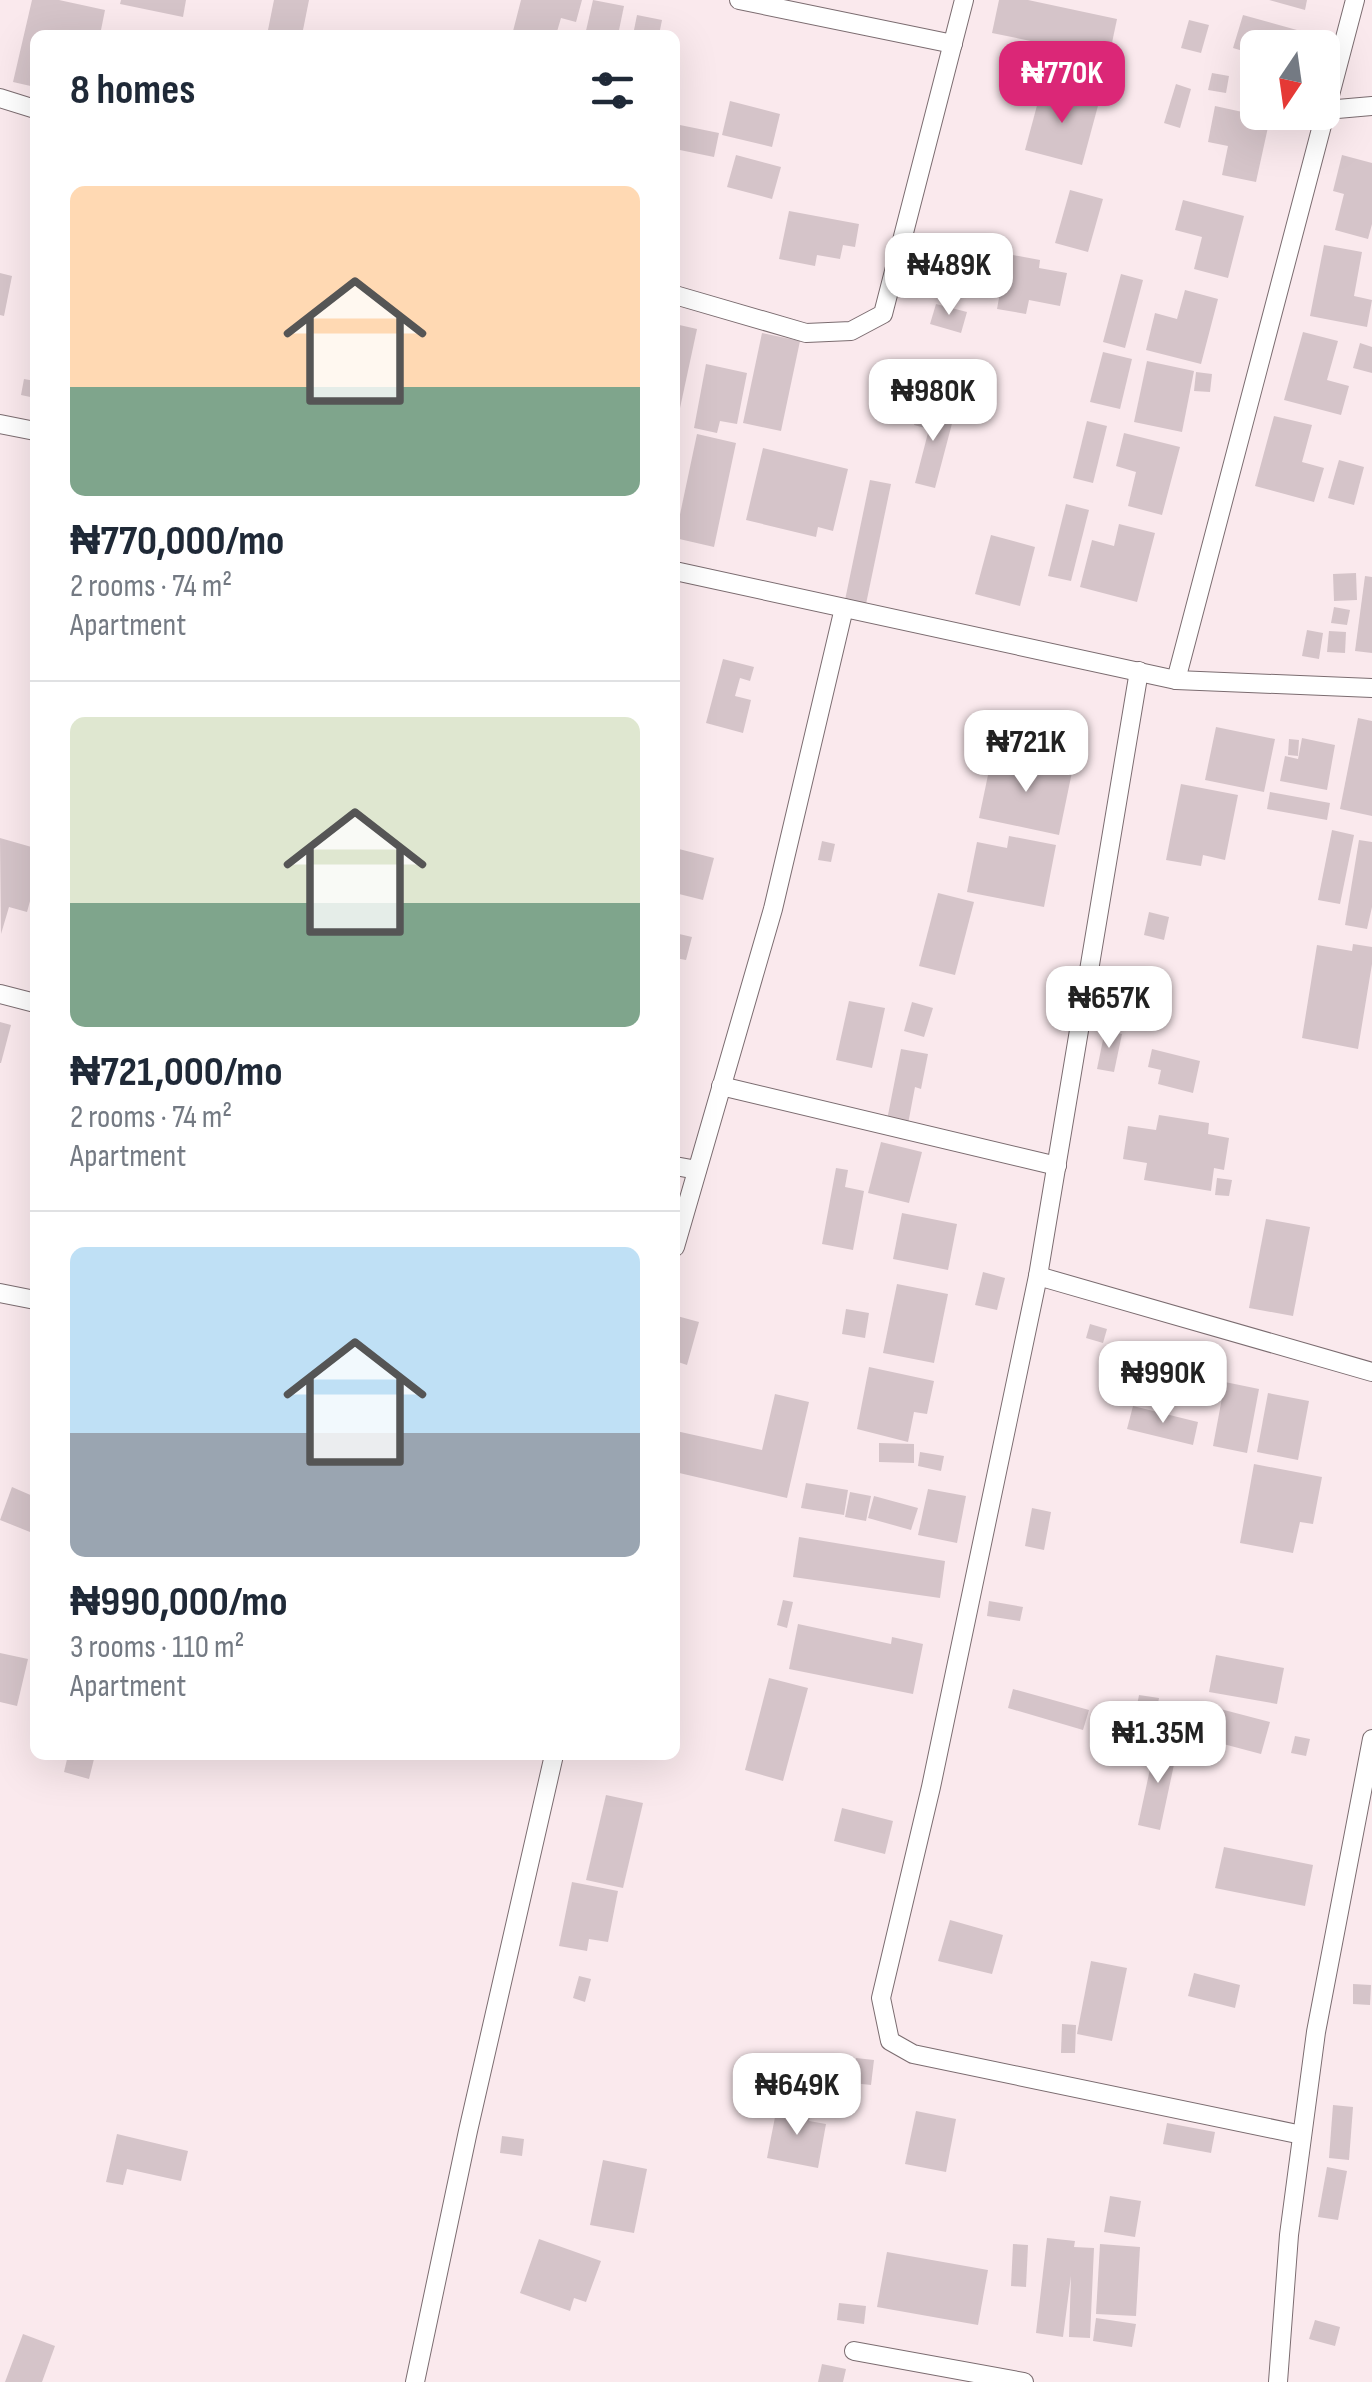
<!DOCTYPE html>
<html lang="en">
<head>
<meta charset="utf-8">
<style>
	:root { --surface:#fff; --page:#f2f2f3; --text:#1f2937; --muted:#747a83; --line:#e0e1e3; --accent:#db2777 }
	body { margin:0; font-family:"Sofia Sans Condensed",sans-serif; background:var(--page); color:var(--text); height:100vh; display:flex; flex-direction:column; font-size:38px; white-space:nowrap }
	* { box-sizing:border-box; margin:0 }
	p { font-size:32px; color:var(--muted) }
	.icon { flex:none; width:55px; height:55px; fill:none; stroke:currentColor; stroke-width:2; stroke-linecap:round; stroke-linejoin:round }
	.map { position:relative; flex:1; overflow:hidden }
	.details { position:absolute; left:30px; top:30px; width:650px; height:1730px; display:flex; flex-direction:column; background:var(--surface); border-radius:15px; box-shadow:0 10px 40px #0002 }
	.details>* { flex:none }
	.needle { width:65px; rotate:193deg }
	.buttons { position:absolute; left:1240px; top:30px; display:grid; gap:20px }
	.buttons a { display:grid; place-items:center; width:100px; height:100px; border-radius:15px; background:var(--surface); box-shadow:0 10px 40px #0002; font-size:50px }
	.price { position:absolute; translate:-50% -85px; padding:0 22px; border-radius:20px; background:#fff; color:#222; font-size:32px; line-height:65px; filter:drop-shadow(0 2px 5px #0008) }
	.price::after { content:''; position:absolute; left:50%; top:60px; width:30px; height:22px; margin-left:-15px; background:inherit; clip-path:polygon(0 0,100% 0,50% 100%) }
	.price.on { background:var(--accent); color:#fff }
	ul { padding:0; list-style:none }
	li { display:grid; align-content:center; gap:20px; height:530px; padding:0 40px }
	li+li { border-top:2px solid var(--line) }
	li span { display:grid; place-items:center; height:310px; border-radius:15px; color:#555 }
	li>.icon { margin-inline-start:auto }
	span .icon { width:180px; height:180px; fill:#fffc; stroke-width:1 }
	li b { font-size:42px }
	h2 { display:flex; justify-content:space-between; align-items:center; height:120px; padding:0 40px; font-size:42px }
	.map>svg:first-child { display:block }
</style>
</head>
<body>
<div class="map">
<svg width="1372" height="2382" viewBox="0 0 1372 2382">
	<rect width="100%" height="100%" fill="#fae9ed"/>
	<g fill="#d5c4c9">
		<path d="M32,0H59L105,10L100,35H35V87L13,82Z"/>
		<path d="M121,0H186L183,17L120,4Z"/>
		<path d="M274,0H309L302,35H267Z"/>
		<path d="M521,0H582L576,22L561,18L556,35H512Z"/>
		<path d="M593,0L624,6L618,35H585Z"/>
		<path d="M999,0H1028L1117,19L1109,57L992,33Z"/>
		<path d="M1269,0H1307L1305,10Z"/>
		<path d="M637,15L662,20L659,35H633Z"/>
		<path d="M1243,15L1297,30L1293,48H1258V91L1243,87L1253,54L1233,48Z"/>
		<path d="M1189,20L1209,25L1201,53L1181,48Z"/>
		<path d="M1212,73L1229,76L1226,93L1208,90Z"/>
		<path d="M1176,84L1191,89L1180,128L1164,123Z"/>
		<path d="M1042,87L1099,102L1082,165L1025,150Z"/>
		<path d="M730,101L780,114L772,147L722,135Z"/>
		<path d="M1215,106L1270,118L1256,182L1222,175L1228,146L1208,142Z"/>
		<path d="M675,124L719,133L714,157L675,149Z"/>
		<path d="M736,155L781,167L772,199L727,187Z"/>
		<path d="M1342,155L1372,163V224L1368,239L1335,230L1344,194L1333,191Z"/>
		<path d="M1070,190L1103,199L1088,252L1055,243Z"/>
		<path d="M1183,200L1244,216L1228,278L1194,269L1202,237L1175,230Z"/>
		<path d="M789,211L859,224L855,247L843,245L840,259L817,255L815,266L779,259Z"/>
		<path d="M1324,245L1362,252L1354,296L1372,300L1367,327L1310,316Z"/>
		<path d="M980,249L1040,260L1039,268L1067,273L1060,306L1029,300L1026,314L997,309L1001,287L974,282Z"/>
		<path d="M0,273L12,276L4,316L0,315Z"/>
		<path d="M1121,274L1143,280L1125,348L1103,342Z"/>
		<path d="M1185,290L1218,299L1201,364L1146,350L1155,313L1177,319Z"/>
		<path d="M936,304L967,312L961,333L930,324Z"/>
		<path d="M675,324L697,329L677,422H675Z"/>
		<path d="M1303,332L1338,341L1327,380L1349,386L1341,415L1284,400Z"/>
		<path d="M762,333L800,341L781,431L743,423Z"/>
		<path d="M1360,343L1372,347V373L1353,368Z"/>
		<path d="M1103,352L1132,359L1120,409L1090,402Z"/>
		<path d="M1147,361L1194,371L1182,432L1134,422Z"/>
		<path d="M706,364L747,373L737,424L720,421L717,433L694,428Z"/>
		<path d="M1196,372L1212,374L1210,392L1194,391Z"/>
		<path d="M24,379L35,381V398L21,395Z"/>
		<path d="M919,407L954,416L935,488L915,483L929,429L914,425Z"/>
		<path d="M1274,416L1312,425L1302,462L1324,468L1314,502L1255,486Z"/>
		<path d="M1087,421L1107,426L1093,483L1073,478Z"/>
		<path d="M1124,433L1180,447L1162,515L1128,506L1136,472L1116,466Z"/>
		<path d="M697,434L736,443L714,547L675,538Z"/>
		<path d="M763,448L848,469L833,531L818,527L816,537L746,520Z"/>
		<path d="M1339,460L1364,467L1354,505L1328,498Z"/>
		<path d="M870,480L891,484L866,604L845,600Z"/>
		<path d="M1066,504L1089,510L1071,581L1048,576Z"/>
		<path d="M1119,524L1155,533L1137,602L1080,587L1092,540L1114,546Z"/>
		<path d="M991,535L1035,547L1020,606L975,594Z"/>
		<path d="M1356,573L1357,600L1334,601L1333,574Z"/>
		<path d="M1365,576L1372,577V653L1355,651Z"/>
		<path d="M1334,607L1350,610L1347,625L1331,623Z"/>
		<path d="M1307,630L1323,633L1319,659L1302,656Z"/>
		<path d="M1329,631L1346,632L1345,653L1327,652Z"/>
		<path d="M723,659L754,667L750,681L740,678L735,696L751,700L743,733L706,723Z"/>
		<path d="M986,710L1044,721L1038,753L980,742Z"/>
		<path d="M1358,718L1372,721V816L1340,809Z"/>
		<path d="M1216,727L1275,739L1264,792L1205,780Z"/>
		<path d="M1302,738L1335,745L1327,790L1280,781L1285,756L1298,759Z"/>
		<path d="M1289,739L1299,740L1298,756L1288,755Z"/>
		<path d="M992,756L1072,772L1059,835L979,818Z"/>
		<path d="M1181,784L1238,795L1225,860L1203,855L1201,866L1166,860Z"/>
		<path d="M1270,792L1330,803L1327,820L1267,809Z"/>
		<path d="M1332,830L1354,835L1340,904L1318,900Z"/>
		<path d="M1009,836L1056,845L1044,907L967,892L977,842L1007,848Z"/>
		<path d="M0,838L35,848V883L27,912L9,907L1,934Z"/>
		<path d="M1359,840L1372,842V907L1367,929L1345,925Z"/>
		<path d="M822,841L835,844L831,862L818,860Z"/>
		<path d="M675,848L714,858L703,900L675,893Z"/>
		<path d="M938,893L974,902L955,975L919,966Z"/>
		<path d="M1149,912L1169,917L1164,940L1144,935Z"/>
		<path d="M675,933L692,937L686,960L675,958Z"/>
		<path d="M1353,944L1372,947V964L1358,1049L1302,1038L1317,945L1352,951Z"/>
		<path d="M849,1001L885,1008L872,1068L836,1060Z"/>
		<path d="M912,1002L933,1008L924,1037L904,1031Z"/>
		<path d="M0,1022L11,1025L1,1063H0Z"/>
		<path d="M1105,1030L1122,1034L1114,1072L1097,1069Z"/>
		<path d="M901,1049L928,1054L921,1089L915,1087L908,1124L887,1120Z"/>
		<path d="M1152,1049L1200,1061L1193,1093L1158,1084L1161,1070L1148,1067Z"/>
		<path d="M1159,1115L1209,1123L1208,1134L1229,1138L1224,1170L1214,1168L1211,1191L1144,1180L1147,1163L1123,1159L1128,1126L1156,1130Z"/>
		<path d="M881,1142L922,1152L909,1203L868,1193Z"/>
		<path d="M836,1168L848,1170L845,1187L864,1191L853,1250L822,1244Z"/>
		<path d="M1217,1178L1232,1180L1229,1196L1215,1195Z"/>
		<path d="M902,1213L957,1224L948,1270L893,1259Z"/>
		<path d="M1266,1219L1310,1227L1293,1316L1249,1308Z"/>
		<path d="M983,1272L1005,1278L997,1310L975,1305Z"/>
		<path d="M897,1284L948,1294L934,1363L883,1353Z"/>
		<path d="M846,1309L869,1313L865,1338L842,1334Z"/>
		<path d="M677,1316L699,1322L687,1365L675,1361Z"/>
		<path d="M1090,1324L1107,1329L1103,1343L1086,1338Z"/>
		<path d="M869,1367L934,1381L927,1414L914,1412L908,1442L857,1429Z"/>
		<path d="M1225,1382L1259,1389L1247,1453L1213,1446Z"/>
		<path d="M1268,1393L1309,1401L1298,1460L1257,1452Z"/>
		<path d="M775,1394L809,1402L787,1498L675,1472L676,1431L762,1450Z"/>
		<path d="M1133,1406L1198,1422L1193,1445L1127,1429Z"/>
		<path d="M879,1443L914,1444V1463L879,1462Z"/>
		<path d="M920,1452L944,1456L941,1471L918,1466Z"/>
		<path d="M1254,1464L1322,1477L1313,1524L1300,1522L1293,1553L1240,1543Z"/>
		<path d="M806,1483L848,1490L844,1515L801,1508Z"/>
		<path d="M12,1487L35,1497V1534L0,1520Z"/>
		<path d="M928,1489L966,1496L957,1543L918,1535Z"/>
		<path d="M850,1492L871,1496L866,1521L845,1517Z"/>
		<path d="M874,1496L918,1508L911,1530L868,1518Z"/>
		<path d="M1032,1508L1051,1512L1044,1550L1025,1546Z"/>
		<path d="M799,1537L945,1561L940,1598L793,1577Z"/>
		<path d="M783,1600L793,1602L787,1628L777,1625Z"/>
		<path d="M989,1601L1023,1607L1020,1621L987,1616Z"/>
		<path d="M798,1624L891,1644L892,1637L923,1644L913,1694L789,1669Z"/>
		<path d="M0,1653L28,1659L17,1706L0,1702Z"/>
		<path d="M1216,1655L1284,1668L1277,1704L1209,1692Z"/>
		<path d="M769,1678L808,1688L783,1781L745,1770Z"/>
		<path d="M1013,1689L1089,1710L1083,1730L1008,1708Z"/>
		<path d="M1139,1695L1159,1698L1152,1735L1132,1731Z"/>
		<path d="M1205,1705L1270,1722L1261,1754L1197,1737Z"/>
		<path d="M1295,1736L1310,1739L1306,1756L1291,1753Z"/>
		<path d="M1156,1741L1178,1746L1160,1830L1138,1825Z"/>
		<path d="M68,1755H95L89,1779L64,1772Z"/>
		<path d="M606,1795L643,1803L623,1888L586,1880Z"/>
		<path d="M842,1808L893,1821L885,1854L834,1841Z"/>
		<path d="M1224,1847L1313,1865L1305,1906L1215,1888Z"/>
		<path d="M572,1882L618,1891L608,1942L589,1939L587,1951L559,1946Z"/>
		<path d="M950,1920L1003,1935L992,1974L938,1961Z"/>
		<path d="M1091,1961L1127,1968L1112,2041L1077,2034Z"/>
		<path d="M1194,1973L1240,1985L1235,2008L1188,1996Z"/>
		<path d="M579,1976L591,1979L585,2002L573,1998Z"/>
		<path d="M1353,1984L1371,1985L1370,2005L1353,2004Z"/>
		<path d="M1062,2024L1076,2025L1075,2053H1061Z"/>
		<path d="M856,2058L874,2060L871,2085L853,2083Z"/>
		<path d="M796,2105L812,2108L809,2121L826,2124L818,2168L767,2158L776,2112L794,2116Z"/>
		<path d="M1333,2105L1353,2107L1349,2160L1329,2158Z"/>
		<path d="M916,2111L956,2119L946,2172L905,2164Z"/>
		<path d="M1167,2123L1215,2132L1211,2153L1163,2144Z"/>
		<path d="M117,2134L188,2151L181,2181L127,2169L123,2185L106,2182Z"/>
		<path d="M502,2136L524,2139L522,2156L500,2153Z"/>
		<path d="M603,2160L647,2169L634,2233L590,2225Z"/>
		<path d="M1327,2167L1347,2171L1338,2220L1318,2217Z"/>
		<path d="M1110,2196L1141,2201L1135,2237L1104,2232Z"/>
		<path d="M1047,2238L1075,2241L1074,2247L1094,2248L1090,2338L1069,2337L1071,2276L1063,2337L1036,2333Z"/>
		<path d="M539,2239L601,2261L586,2302L574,2298L570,2311L520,2293Z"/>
		<path d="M1013,2244L1028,2245L1026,2287L1011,2286Z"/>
		<path d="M1100,2244L1140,2247L1136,2316L1096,2314Z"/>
		<path d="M887,2252L988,2270L978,2325L877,2307Z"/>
		<path d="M839,2303L866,2306L864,2324L837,2320Z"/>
		<path d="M1096,2318L1136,2324L1132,2347L1093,2341Z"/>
		<path d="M1315,2320L1340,2327L1335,2346L1309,2339Z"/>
		<path d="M23,2334L55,2346L42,2382H5Z"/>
		<path d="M822,2364L846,2369L843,2382H818Z"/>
	</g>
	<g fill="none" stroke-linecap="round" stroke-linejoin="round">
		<defs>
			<g id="minor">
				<path d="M739,0L953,44"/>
				<path d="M0,98L35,109"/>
				<path d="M1326,110L1372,106"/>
				<path d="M675,295L806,333L851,331L883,314L964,0"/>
				<path d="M0,424L35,431"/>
				<path d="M675,571L1176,680L1372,688"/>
				<path d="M1139,671L1038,1276L931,1787L881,1998L890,2041L913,2054L1302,2135"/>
				<path d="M1176,680L1355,0"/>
				<path d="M0,994L35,1003"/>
				<path d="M721,1086L1057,1166"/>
				<path d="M675,1166L697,1170"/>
				<path d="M675,1247L773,909L844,608"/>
				<path d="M1038,1276L1372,1372"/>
				<path d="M0,1293L35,1300"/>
				<path d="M854,2351L1024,2382"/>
				<path d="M415,2382L468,2131L554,1755"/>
				<path d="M1278,2382L1289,2235L1316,2032L1372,1739"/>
			</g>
		</defs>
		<use href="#minor" stroke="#7b6c70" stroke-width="20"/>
		<use href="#minor" stroke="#fff" stroke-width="18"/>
	</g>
</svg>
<div class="buttons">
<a><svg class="needle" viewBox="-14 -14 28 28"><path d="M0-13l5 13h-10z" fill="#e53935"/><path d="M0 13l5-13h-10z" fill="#747a83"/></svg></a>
</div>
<b class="price on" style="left:1062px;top:126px">₦770K</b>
<b class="price" style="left:949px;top:318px">₦489K</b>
<b class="price" style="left:933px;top:444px">₦980K</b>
<b class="price" style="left:1026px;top:795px">₦721K</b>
<b class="price" style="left:1109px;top:1051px">₦657K</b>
<b class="price" style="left:1163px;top:1426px">₦990K</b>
<b class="price" style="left:1158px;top:1786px">₦1.35M</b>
<b class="price" style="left:797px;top:2138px">₦649K</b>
<section class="details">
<h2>8 homes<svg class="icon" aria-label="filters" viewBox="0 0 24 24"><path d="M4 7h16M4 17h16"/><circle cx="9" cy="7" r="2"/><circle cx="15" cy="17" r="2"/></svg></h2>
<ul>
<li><span style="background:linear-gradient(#ffd9b3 65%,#7fa58c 0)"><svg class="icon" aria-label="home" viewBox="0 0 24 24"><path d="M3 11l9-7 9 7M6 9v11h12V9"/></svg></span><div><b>₦770,000/mo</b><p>2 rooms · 74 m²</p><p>Apartment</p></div></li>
<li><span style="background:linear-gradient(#dfe7d0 60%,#7fa58c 0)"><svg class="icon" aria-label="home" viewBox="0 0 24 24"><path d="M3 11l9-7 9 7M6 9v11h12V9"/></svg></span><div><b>₦721,000/mo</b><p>2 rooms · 74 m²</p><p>Apartment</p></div></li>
<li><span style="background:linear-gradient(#bfe0f5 60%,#9aa5b1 0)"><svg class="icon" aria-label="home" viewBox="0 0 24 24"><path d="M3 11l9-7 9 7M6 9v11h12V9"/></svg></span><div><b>₦990,000/mo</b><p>3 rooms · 110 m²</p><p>Apartment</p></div></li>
</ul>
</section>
</div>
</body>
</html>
